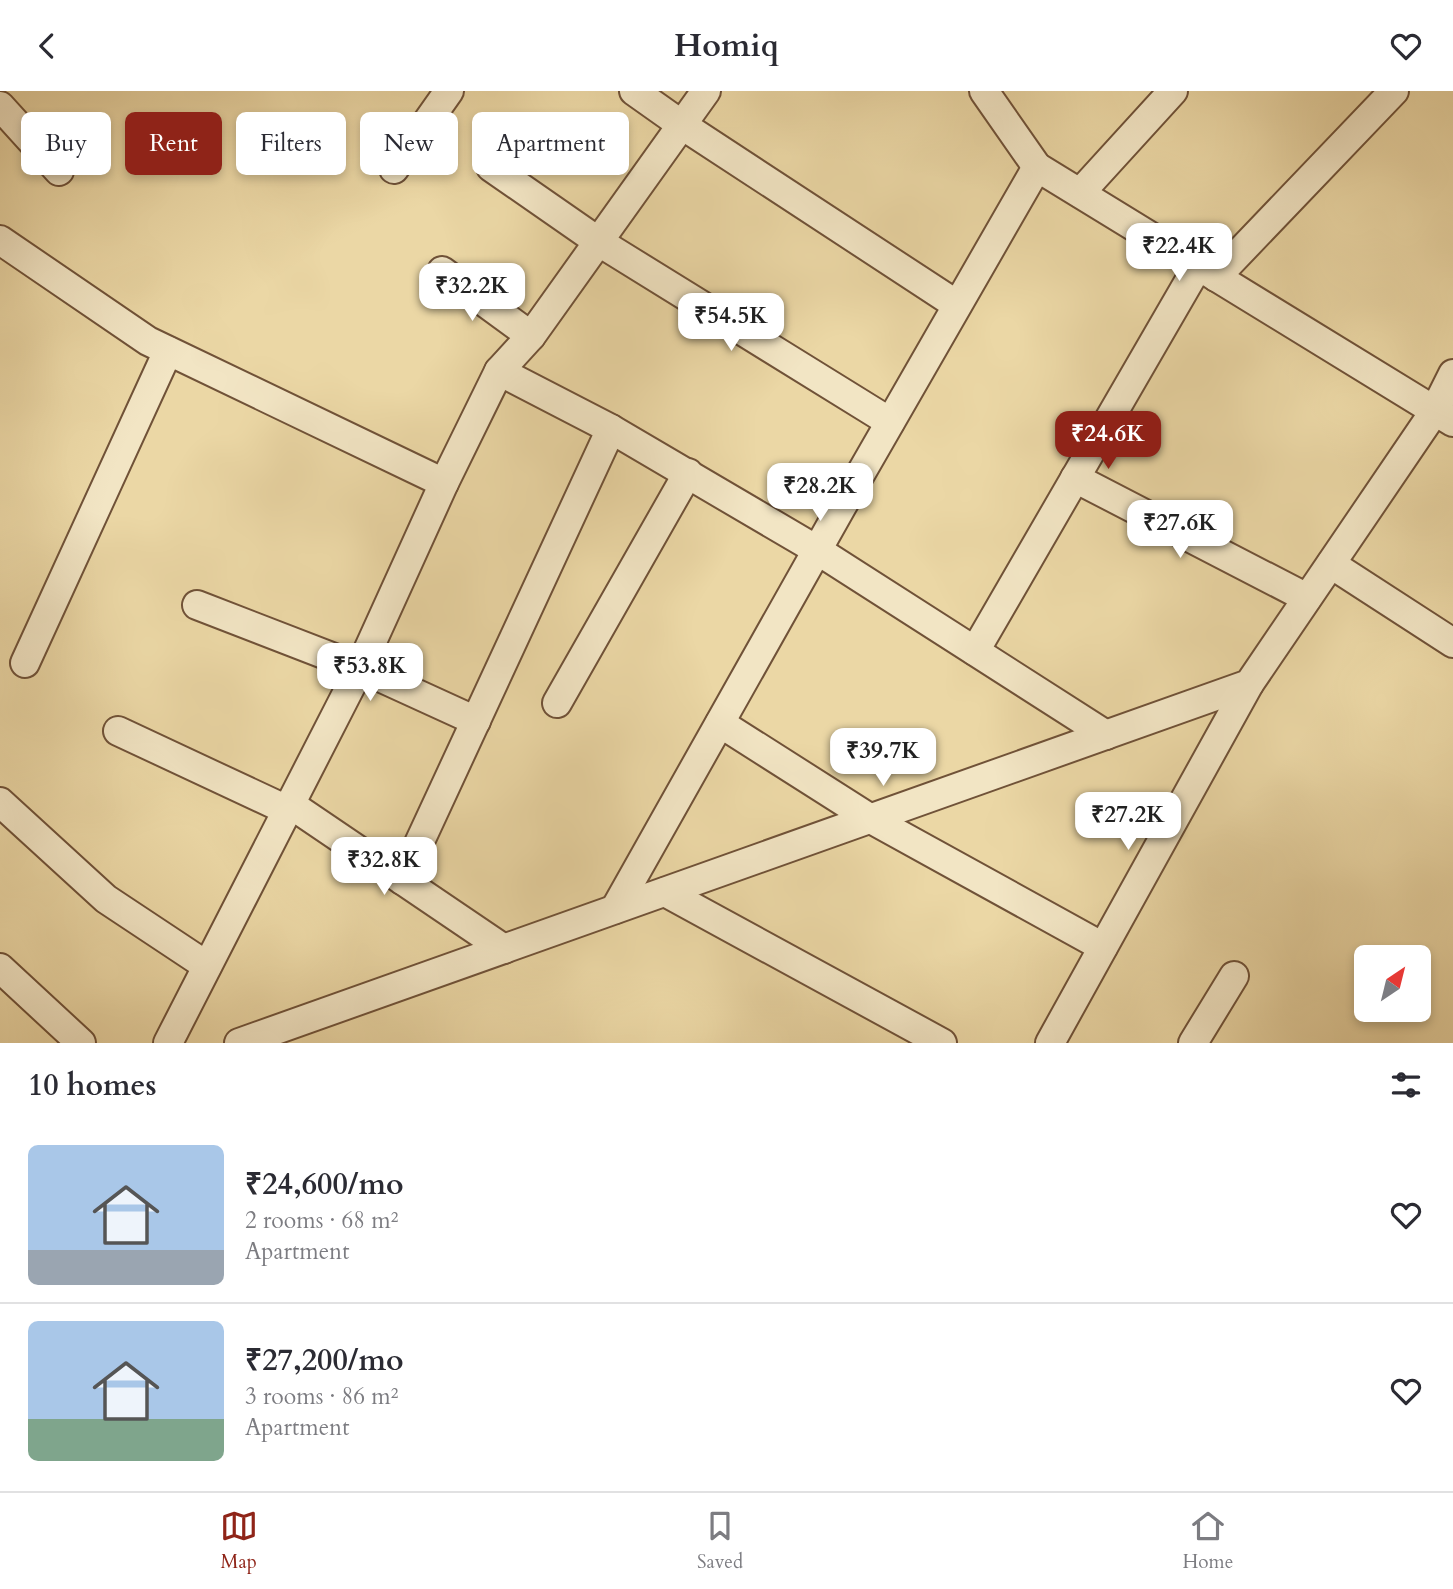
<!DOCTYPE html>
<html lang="en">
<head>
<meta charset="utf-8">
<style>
	:root { --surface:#fff; --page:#f7f7f7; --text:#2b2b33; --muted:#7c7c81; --line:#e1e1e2; --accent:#8f2418 }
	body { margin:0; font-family:Cardo,serif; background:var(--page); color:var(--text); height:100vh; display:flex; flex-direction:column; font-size:26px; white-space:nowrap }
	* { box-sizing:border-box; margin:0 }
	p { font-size:23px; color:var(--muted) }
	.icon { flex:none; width:38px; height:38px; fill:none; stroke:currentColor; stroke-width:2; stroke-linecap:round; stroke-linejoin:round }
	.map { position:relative; height:952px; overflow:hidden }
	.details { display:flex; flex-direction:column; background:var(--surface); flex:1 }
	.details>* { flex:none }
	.guide { position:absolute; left:21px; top:21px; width:700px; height:63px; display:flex; gap:14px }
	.needle { width:46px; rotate:35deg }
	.tools { position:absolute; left:1354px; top:854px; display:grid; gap:14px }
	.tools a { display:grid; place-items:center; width:77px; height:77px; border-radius:10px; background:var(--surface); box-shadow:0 4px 10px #0003; font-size:35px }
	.price { position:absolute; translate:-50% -60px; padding:0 16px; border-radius:14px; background:#fff; color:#222; font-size:23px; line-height:46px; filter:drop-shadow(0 2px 4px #0008) }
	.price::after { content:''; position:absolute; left:50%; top:42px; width:21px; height:16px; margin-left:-10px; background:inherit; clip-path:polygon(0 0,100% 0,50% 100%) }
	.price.active { background:var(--accent); color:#fff }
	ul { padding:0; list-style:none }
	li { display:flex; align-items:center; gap:21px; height:175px; padding:0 28px }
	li+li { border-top:2px solid var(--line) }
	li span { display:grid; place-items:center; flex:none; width:196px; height:140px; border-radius:10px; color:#555 }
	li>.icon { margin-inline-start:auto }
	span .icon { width:84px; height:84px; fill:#fffc; stroke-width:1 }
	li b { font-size:30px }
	h2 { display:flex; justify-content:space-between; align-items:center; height:84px; padding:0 28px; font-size:30px }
	.pill { padding:0 24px; border-radius:10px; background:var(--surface); box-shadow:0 4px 10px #0003; font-size:24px; line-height:63px }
	.pill.active { background:var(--accent); color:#fff }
	header { display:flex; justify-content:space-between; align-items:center; height:91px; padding:0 28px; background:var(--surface); font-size:32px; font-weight:800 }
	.tabs { display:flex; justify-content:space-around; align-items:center; height:98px; border-top:2px solid var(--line); background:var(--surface); font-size:19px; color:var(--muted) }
	.tabs a { display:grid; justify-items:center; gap:4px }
	.tabs .active { color:var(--accent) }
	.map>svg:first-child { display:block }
</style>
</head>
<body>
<header><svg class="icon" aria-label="back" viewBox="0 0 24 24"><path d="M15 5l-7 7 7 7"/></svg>Homiq<svg class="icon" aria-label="heart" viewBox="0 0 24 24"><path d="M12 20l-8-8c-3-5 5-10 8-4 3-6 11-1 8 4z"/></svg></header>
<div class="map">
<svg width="1453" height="952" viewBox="0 0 1453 952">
	<rect width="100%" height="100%" fill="#ebd7a5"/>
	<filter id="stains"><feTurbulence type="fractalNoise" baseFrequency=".00286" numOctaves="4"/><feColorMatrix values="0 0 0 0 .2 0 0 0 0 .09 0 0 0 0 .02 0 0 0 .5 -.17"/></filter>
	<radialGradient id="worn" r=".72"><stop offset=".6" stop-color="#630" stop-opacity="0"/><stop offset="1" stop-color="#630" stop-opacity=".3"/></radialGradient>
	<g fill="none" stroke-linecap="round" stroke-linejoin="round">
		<defs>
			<g id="minor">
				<path d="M634,0L682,34L957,214"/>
				<path d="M984,0L1037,76L1453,331"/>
				<path d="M0,15L59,80"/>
				<path d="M491,76L599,151L890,331"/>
				<path d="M394,78L449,0"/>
				<path d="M1080,102L1173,0"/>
				<path d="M0,149L148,250L444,392"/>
				<path d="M442,180L531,245"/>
				<path d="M1216,186L1394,0"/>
				<path d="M499,280L611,338L817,459L1106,644"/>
				<path d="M1075,387L1307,507"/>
				<path d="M1331,473L1453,552"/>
				<path d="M197,514L360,577L476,630"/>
				<path d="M975,560L1198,175"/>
				<path d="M25,572L168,260"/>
				<path d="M557,612L688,382"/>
				<path d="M720,632L871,728L1103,856"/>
				<path d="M118,640L287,719"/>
				<path d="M0,711L106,808L207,875"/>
				<path d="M290,713L504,858"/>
				<path d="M402,789L611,338"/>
				<path d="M665,801L942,952"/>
				<path d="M615,818L842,415L1037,76"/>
				<path d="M0,877L81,952"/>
				<path d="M168,952L360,577L444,392L499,280L531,245L706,0"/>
				<path d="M239,952L1249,593L1434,321L1453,283"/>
				<path d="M1050,952L1249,593"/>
				<path d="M1193,952L1234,885"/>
			</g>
		</defs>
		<use href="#minor" stroke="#705238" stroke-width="32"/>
		<use href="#minor" stroke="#f2e5c4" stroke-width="28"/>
	</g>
	<rect width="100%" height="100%" filter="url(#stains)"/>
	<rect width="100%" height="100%" fill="url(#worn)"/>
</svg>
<div class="tools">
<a><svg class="needle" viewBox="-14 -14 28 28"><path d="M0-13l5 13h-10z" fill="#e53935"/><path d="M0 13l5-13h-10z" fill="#7c7c81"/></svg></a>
</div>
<b class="price" style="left:1179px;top:192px">₹22.4K</b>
<b class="price" style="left:472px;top:232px">₹32.2K</b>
<b class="price" style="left:731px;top:262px">₹54.5K</b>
<b class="price active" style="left:1108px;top:380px">₹24.6K</b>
<b class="price" style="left:820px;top:432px">₹28.2K</b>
<b class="price" style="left:1180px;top:469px">₹27.6K</b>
<b class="price" style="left:370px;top:612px">₹53.8K</b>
<b class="price" style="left:883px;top:697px">₹39.7K</b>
<b class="price" style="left:1128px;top:761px">₹27.2K</b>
<b class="price" style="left:384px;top:806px">₹32.8K</b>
<div class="guide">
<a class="pill">Buy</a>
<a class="pill active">Rent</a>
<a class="pill">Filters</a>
<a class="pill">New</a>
<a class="pill">Apartment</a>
</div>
</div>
<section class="details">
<h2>10 homes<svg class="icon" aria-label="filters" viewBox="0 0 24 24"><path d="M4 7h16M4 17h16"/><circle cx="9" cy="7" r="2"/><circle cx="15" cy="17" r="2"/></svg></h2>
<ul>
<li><span style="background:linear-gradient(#a9c7e8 75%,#9aa5b1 0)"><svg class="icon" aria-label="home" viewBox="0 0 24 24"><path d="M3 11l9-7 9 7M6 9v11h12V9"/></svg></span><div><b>₹24,600/mo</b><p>2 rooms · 68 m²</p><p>Apartment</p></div><svg class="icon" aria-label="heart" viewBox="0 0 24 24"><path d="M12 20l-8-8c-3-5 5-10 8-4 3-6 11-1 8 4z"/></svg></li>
<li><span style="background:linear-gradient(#a9c7e8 70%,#7fa58c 0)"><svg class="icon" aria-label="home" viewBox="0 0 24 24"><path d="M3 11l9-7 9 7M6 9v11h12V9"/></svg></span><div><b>₹27,200/mo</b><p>3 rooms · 86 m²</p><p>Apartment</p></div><svg class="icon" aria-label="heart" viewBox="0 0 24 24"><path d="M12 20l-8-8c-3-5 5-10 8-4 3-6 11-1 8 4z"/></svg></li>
</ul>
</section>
<nav class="tabs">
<a class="active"><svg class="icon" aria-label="map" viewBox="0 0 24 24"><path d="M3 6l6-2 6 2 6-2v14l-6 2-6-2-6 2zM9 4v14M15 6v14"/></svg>Map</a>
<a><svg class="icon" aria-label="saved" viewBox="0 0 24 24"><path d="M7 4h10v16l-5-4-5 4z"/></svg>Saved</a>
<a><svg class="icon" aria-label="home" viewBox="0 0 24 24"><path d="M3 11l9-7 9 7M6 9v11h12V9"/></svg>Home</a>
</nav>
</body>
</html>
